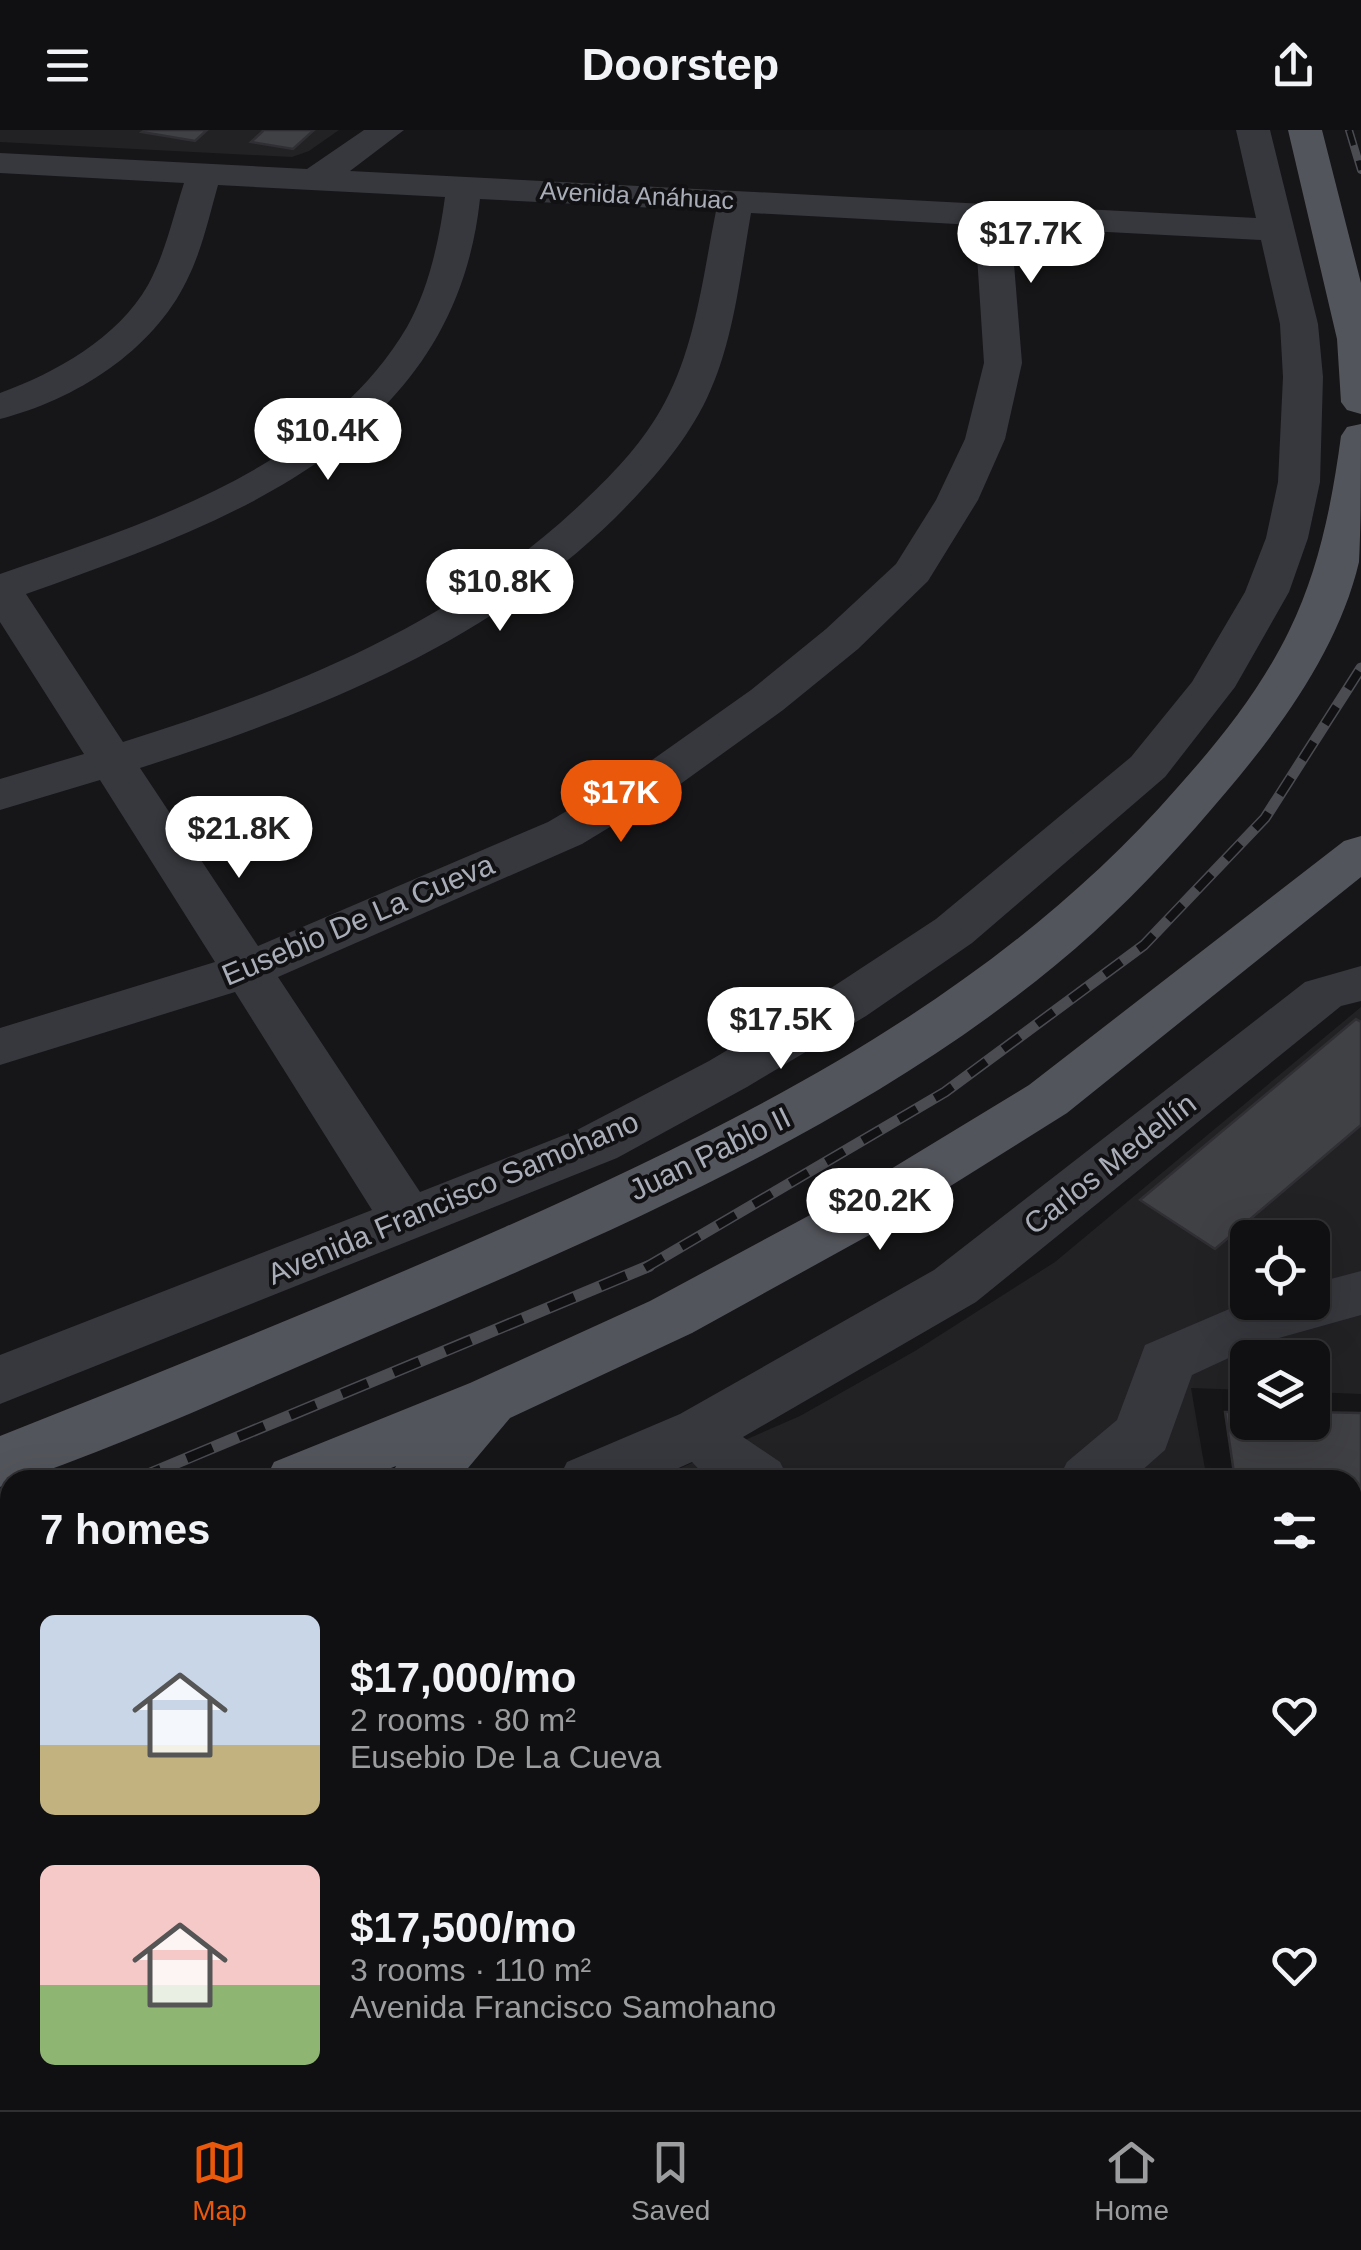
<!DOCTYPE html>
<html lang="en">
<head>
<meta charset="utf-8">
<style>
	:root { --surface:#101012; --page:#1e1e20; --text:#f1f3f6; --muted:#9c9d9f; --line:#303032; --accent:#ea580c }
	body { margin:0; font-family:Arial,sans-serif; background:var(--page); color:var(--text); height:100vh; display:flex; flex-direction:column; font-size:38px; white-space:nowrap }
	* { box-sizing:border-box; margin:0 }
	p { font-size:32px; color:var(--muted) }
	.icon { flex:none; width:55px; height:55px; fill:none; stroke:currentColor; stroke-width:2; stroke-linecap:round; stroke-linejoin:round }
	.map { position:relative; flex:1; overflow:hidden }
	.sheet { position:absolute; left:0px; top:1340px; width:1362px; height:640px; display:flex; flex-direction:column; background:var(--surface); border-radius:30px 30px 0 0; box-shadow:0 10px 40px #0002,0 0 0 2px var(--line) }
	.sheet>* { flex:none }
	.buttons { position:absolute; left:1230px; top:1090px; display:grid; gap:20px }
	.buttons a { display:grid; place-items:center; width:100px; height:100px; border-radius:15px; background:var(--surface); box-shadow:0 10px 40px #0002,0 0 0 2px var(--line); font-size:50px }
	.price { position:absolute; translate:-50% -85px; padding:0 22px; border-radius:35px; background:#fff; color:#222; font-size:32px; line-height:65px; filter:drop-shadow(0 2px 5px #0008) }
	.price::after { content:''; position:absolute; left:50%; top:60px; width:30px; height:22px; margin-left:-15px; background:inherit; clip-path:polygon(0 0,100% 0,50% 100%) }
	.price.active { background:var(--accent); color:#fff }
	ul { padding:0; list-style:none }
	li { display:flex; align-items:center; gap:30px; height:250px; padding:0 40px }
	li span { display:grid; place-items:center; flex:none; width:280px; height:200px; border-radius:15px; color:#555 }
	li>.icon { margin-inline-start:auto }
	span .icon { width:120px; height:120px; fill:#fffc; stroke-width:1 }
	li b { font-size:42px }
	h2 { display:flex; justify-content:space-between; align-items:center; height:120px; padding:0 40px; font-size:42px }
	header { display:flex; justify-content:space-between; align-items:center; height:130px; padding:0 40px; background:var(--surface); font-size:45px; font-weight:700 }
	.dock { display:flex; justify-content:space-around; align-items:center; height:140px; border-top:2px solid var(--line); background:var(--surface); font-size:28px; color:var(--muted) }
	.dock a { display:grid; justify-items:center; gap:5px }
	.dock .active { color:var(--accent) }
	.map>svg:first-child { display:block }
</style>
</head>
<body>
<header><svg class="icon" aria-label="menu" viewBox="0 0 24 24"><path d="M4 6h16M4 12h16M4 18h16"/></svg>Doorstep<svg class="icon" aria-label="share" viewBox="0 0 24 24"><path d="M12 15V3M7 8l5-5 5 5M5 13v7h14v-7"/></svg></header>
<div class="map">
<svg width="1361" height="1980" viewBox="0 0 1361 1980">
	<rect width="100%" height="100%" fill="#161618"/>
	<g fill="#222225" fill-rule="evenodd">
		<path d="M0,0H339L309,21L292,27L0,12Z"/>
		<path d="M1361,877V1264L1313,1262L1312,1228H1248L1247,1260L1191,1258L1206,1345L1203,1350H653L800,1286L915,1221L1055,1132ZM1248,1108H1312V1172H1248Z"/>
		<path d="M10,1919V1970H680L726,1980H0V1921Z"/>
	</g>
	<g fill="#404145" stroke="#303034" stroke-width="2.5">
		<path d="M145,0H207L195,11L142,2Z"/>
		<path d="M264,0H314L293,19L251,12Z"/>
		<path d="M1356,889L1361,892V995L1215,1119L1140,1070Z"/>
		<path d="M1225,1282H1248V1292H1312V1282L1361,1283V1458H1352V1350H1235Z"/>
		<path d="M638,1970H680L726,1980H636Z"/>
	</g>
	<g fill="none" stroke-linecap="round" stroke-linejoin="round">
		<g fill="#37383d" fill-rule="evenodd">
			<path d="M364,0H404L350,41L1256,88L1236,0H1270L1318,194L1323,247L1320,352L1308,408L1289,462L1235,557L1165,647L972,813L866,886L747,957L617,1028L0,1274V1225L372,1080L235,862L0,935V898L215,832L100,650L0,680V649L84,624L0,492V444C146,393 323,339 407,197C429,158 439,111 445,67L218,55C209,87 202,120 187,150C153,221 75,270 0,289V263C55,243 118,208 148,155C165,124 173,87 184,53L0,43V23L307,39ZM480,69L716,81C703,145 696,214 665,272C645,310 615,342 584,371C457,493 289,560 123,612L26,464C228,392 454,314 480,69ZM751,83L975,95L984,233L965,309L936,370L896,434L826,499L751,560L645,635L548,692L258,816L140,638C311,583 484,516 615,388C650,353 685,314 707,268C734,211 740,145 751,83ZM1011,97L1261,110L1280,194L1283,247L1278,352L1266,408L1245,462L1192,552L1131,627L936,789L828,860L709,931L577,1000L420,1062L278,847L582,714L679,655L783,580L858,519L928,451L978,370L1005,309L1022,233Z"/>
			<path d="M1361,836V871L1341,876L976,1172L743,1307L780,1332L789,1350H709L692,1332L652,1350H558L567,1332L680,1284L934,1140L1305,852Z"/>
			<path d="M1361,1141V1185L1261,1213L1192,1245L1165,1320L1131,1350H1058L1067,1332L1117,1290L1145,1215L1248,1171L1312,1172V1154Z"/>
			<path d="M1352,1548L1361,1551V1609L1352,1606Z"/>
			<path d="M1352,1737L1361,1741V1817L1352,1814Z"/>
			<path d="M0,1775L10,1776V1883L0,1887Z"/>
			<path d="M1352,1906L1361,1909V1980L1330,1970H1352Z"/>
			<path d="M799,1970H900L904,1980H803Z"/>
			<path d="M1000,1970H1093L1097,1980H1004Z"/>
			<path d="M1183,1970H1270L1266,1980H1179Z"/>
		</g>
		<g fill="#53555c" fill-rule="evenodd">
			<path d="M1288,0H1322L1361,153V284L1347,280L1341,272L1337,209Z"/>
			<path d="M1361,294C1361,333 1361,396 1359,432C1339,517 1282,596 1227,661C1185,711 1142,758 1094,802C890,986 613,1101 364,1208C245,1259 118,1318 0,1357V1306C169,1239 338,1171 505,1097C752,987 996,865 1177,658C1220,610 1261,559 1289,501C1319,440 1332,373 1341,306L1347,297Z"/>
			<path d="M1361,706V747L1067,983L893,1092L692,1203L510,1288L458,1350H389L396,1336L361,1350H265L274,1332L470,1253L650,1171L853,1062L1029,955L1344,711Z"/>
			<path d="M10,1439V1494L0,1497V1442Z"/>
			<path d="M10,1546V1609L0,1612V1549Z"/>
			<path d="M0,1683L10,1687V1757L0,1753Z"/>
		</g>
		<defs>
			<path id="rail-far2" d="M1349,0L1361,40"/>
			<path id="rail-far1" d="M645,1138L945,962L1144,815L1265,688L1361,538"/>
			<g id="rail">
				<path d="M135,1350L649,1136"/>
				<path d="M0,1405L10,1401"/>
			</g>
		</defs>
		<use href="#rail-far2" stroke="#4a4c52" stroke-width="8"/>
		<use href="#rail-far1" stroke="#4a4c52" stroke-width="11"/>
		<use href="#rail" stroke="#4a4c52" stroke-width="12"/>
		<use href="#rail-far2" stroke="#111113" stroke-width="5" stroke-dasharray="16" stroke-linecap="butt"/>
		<use href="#rail-far1" stroke="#111113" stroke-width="8" stroke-dasharray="21" stroke-linecap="butt"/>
		<use href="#rail" stroke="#111113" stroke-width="9" stroke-dasharray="28" stroke-linecap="butt"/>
	</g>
	<g text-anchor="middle" stroke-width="8" stroke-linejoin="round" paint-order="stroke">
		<g font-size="25" fill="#a8adb8" stroke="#111113">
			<text transform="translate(637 65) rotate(3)" y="9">Avenida Anáhuac</text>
		</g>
		<g font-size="30" fill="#a8adb8" stroke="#111113">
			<text transform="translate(358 790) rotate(-23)" y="10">Eusebio De La Cueva</text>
			<text transform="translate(710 1024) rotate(-26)" y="10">Juan Pablo II</text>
			<text transform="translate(1110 1034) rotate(-38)" y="10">Carlos Medellín</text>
			<text transform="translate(453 1068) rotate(-23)" y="10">Avenida Francisco Samohano</text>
		</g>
	</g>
</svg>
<div class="buttons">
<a><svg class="icon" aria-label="locate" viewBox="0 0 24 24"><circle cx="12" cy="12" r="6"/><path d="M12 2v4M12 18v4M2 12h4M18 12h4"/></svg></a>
<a><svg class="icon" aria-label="layers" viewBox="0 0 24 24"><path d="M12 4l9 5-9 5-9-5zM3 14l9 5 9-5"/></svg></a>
</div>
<b class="price" style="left:1031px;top:156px">$17.7K</b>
<b class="price" style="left:328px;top:353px">$10.4K</b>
<b class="price" style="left:500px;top:504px">$10.8K</b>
<b class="price active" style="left:621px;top:715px">$17K</b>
<b class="price" style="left:239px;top:751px">$21.8K</b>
<b class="price" style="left:781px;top:942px">$17.5K</b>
<b class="price" style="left:880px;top:1123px">$20.2K</b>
<section class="sheet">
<h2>7 homes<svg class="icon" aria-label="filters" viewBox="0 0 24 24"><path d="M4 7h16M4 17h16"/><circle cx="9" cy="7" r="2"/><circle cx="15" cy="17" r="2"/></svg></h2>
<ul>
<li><span style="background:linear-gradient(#c9d6e8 65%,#c2b280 0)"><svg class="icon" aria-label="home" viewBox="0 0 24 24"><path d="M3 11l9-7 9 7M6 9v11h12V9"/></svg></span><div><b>$17,000/mo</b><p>2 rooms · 80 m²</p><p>Eusebio De La Cueva</p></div><svg class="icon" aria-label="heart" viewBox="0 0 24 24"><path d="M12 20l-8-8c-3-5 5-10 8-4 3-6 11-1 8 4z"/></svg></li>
<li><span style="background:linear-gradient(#f6c9c9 60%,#8fb573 0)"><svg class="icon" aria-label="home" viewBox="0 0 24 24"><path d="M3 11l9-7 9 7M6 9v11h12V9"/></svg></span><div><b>$17,500/mo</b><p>3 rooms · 110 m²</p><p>Avenida Francisco Samohano</p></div><svg class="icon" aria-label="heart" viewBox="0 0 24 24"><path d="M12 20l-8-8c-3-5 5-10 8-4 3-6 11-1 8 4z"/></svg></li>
</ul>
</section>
</div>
<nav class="dock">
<a class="active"><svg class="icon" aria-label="map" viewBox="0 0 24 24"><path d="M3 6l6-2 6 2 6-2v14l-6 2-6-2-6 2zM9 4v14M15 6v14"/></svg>Map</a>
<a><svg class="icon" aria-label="saved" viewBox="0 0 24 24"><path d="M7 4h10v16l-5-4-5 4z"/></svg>Saved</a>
<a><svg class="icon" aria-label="home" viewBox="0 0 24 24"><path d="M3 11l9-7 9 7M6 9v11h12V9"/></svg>Home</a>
</nav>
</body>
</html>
